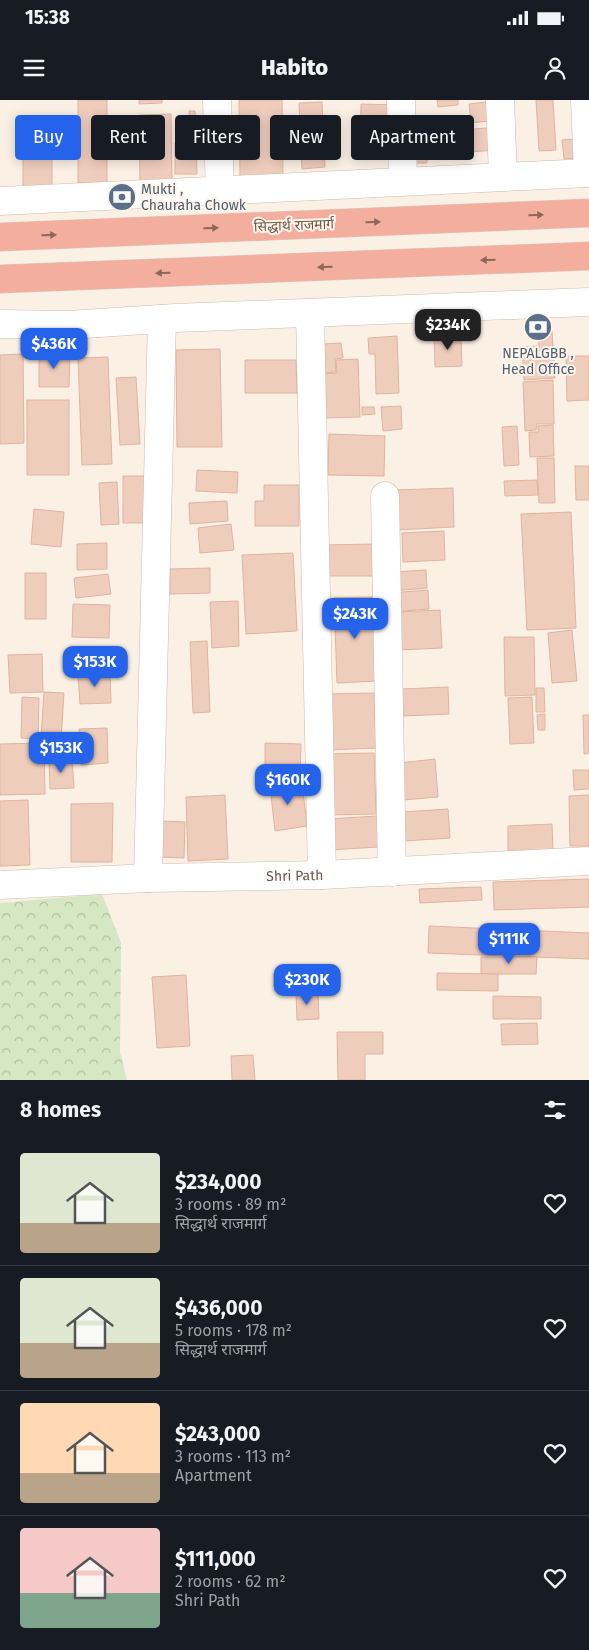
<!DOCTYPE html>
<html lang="en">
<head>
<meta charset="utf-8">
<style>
	:root { --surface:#171b24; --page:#242831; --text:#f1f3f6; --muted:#9ea1a6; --line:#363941; --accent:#2563eb }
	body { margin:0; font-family:"Fira Sans","Noto Sans Devanagari",sans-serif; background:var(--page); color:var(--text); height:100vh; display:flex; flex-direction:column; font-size:19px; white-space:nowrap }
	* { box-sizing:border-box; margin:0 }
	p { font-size:16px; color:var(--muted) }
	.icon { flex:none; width:28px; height:28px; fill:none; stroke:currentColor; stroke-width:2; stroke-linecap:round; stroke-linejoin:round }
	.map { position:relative; height:980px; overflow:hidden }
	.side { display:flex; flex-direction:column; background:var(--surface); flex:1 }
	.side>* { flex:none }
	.top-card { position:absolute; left:15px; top:15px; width:560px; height:45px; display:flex; gap:10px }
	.price { position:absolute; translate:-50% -42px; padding:0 11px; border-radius:10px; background:var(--accent); color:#fff; font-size:16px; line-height:32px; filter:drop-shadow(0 1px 2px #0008) }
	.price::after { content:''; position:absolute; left:50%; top:30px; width:15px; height:11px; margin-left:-8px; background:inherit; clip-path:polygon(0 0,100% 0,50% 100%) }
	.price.selected { background:#222; color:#fff }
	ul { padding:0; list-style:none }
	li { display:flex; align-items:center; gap:15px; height:125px; padding:0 20px }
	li+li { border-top:1px solid var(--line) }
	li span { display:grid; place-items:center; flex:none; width:140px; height:100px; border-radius:5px; color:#555 }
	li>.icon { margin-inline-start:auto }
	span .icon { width:60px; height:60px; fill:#fffc; stroke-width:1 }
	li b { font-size:21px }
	h2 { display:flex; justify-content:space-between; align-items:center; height:60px; padding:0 20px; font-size:21px }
	.chip { padding:0 18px; border-radius:5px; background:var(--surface); box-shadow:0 2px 12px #0003; font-size:18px; line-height:45px }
	.chip.selected { background:var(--accent); color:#fff }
	.status { display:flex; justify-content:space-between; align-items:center; height:35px; padding:0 25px; background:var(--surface); direction:ltr }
	.status svg { height:14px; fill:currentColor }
	header { display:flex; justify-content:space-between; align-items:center; height:65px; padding:0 20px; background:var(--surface); font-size:22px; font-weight:800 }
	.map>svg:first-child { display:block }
</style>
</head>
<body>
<div class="status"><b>15:38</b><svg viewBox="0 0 49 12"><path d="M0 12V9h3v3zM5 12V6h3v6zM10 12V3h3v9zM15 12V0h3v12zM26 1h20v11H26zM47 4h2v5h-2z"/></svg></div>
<header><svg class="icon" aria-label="menu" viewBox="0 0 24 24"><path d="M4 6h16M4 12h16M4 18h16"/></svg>Habito<svg class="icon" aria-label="person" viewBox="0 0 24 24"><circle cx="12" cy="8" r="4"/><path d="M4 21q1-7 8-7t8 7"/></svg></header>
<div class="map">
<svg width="589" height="980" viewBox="0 0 589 980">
	<defs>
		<pattern id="forest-crowns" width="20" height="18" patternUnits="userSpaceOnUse" patternTransform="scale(1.25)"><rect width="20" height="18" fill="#d5e8c3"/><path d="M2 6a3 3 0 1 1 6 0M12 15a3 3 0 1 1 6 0" fill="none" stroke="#b1bfa0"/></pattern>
	</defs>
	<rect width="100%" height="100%" fill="#fbf0e4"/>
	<path fill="url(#forest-crowns)" d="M102,794L121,843L120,952L127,980H0V803Z"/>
	<g fill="#efcdbd" stroke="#e1b39e">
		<rect x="78" y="0" width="29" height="83"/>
		<path d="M139,0H162V3L139,4Z"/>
		<path d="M239,0H282L283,76H240Z"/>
		<path d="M437,0H458V5L438,7Z"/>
		<path d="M536,0H553L556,50L539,51Z"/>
		<path d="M495,1L497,20L471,23L469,4Z"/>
		<path d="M322,2L325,67L302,69L299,3Z"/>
		<path d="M361,4L398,5L396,58L360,57Z"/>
		<path d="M189,11H195L197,74H175V43H190Z"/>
		<path d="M171,14L172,80L140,81L139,15Z"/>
		<path d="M407,17L428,18L427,63H406Z"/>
		<rect x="23" y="18" width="29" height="70"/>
		<path d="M497,27L499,50L466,52L464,30Z"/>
		<path d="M576,39L578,58L564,59L562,40Z"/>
		<path d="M538,231H552L555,278L524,280L522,247L539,246Z"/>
		<path d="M461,235L462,266L435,267L434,236Z"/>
		<path d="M397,236L399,293L376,294L375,254H369L368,238Z"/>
		<path d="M341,243L343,258L335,259L336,272L325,273L323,244Z"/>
		<path d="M220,249L222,347H177L176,250Z"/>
		<path d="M39,253H70L69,287H39Z"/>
		<path d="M23,254L24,343L0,344V255Z"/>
		<path d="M566,256H589V300L567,301Z"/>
		<path d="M108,257L112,364L82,365L78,258Z"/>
		<path d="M358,259L360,317L323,318L321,274L337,273L336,260Z"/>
		<path d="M245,260H296L297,293H245Z"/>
		<path d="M136,277L140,344L120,345L116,278Z"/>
		<path d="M553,280L554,324H537L536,330L525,331L523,282Z"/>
		<rect x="27" y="300" width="42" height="75"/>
		<path d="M401,306L402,329L383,331L381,307Z"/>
		<path d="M362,307H374L375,314L362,315Z"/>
		<path d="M553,325L554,356L530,357L529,332H538V326Z"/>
		<path d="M517,326L519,365L504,366L502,327Z"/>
		<path d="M329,334L385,336L384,376L328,375Z"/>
		<path d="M537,358H554L555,403H539Z"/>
		<path d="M575,366H589V400H576Z"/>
		<path d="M197,370L238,372L237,393L196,391Z"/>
		<rect x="123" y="376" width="24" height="47"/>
		<path d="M537,380L538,395L505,396L504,381Z"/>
		<path d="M117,382L119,424L101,425L99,383Z"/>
		<path d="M264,385H299V426H255V401H264Z"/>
		<path d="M453,388L454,427L397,430L395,390Z"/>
		<path d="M227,401L228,421L190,424L189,403Z"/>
		<path d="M34,409L64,412L61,447L31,444Z"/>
		<path d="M571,412L576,528L527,530L521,414Z"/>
		<path d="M231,424L234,450L200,453L198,428Z"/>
		<path d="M444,431L445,460L403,462L402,433Z"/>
		<path d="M107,443V469L77,470V444Z"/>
		<path d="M374,444V476H321V445Z"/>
		<path d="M293,453L297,531L246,534L242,455Z"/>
		<path d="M210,468V493L170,494V469Z"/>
		<path d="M426,470L427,488L394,491L392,472Z"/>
		<rect x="25" y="473" width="21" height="46"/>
		<path d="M108,474L111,494L76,498L74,478Z"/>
		<path d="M428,490L429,509L392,512L390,493Z"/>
		<path d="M374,497L377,581L337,583L334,498Z"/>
		<path d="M238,501L239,546L212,548L210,502Z"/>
		<path d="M73,504L110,505L109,538L72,537Z"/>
		<path d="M440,510L442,548L398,550L396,512Z"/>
		<path d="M572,530L577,581L552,583L548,533Z"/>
		<path d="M504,537H534L535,595L505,596Z"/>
		<path d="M207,541L210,612L193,613L190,542Z"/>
		<path d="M42,554L43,592L10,593L8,555Z"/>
		<path d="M110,572L111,603L80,604L78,573Z"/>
		<path d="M448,587L449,614L403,616L401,589Z"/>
		<path d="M536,588H544L545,612H536Z"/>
		<path d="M44,592L64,593L61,640L41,638Z"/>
		<path d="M374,593L376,648L328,650L326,594Z"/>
		<path d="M22,597L39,598L38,639L21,638Z"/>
		<path d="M532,597L534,643L510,644L508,598Z"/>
		<path d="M545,614V630H538L537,615Z"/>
		<path d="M583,615H589V653L584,654Z"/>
		<path d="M107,628L108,663L81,665L79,629Z"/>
		<path d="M44,643L45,694L0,695V644Z"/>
		<path d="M265,643L301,644L300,679L265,678Z"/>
		<path d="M374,653L376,714L326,715L324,654Z"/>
		<path d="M72,658L74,688L50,689L49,659Z"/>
		<path d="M435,659L438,697L403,700L400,663Z"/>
		<path d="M573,670H589V689L574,690Z"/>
		<path d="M302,682L307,726L275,731L270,686Z"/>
		<path d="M225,695L228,759L188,761L186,697Z"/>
		<path d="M589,695V746H570L569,696Z"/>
		<path d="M28,700L30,765L0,766V701Z"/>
		<path d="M113,703L112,762H71V704Z"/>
		<path d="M448,709L450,738L404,741L402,712Z"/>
		<path d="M377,716L379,747L329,750L328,719Z"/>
		<path d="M161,721L185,722L184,758L159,757Z"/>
		<path d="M552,724L553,752L508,754V726Z"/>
		<path d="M589,779V807L494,810L493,782Z"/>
		<path d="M481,787L482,800L420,803L419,789Z"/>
		<path d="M429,826L589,833V859L428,853Z"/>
		<path d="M481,857H537L536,874H481Z"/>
		<path d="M437,873L498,874V891L437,890Z"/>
		<path d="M186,875L190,946L157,948L152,877Z"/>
		<path d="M296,892H318L319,919L297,920Z"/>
		<path d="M493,896L541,897V919H493Z"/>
		<path d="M537,923L538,944L502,945L501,924Z"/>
		<path d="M337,932H383V954H365V980H338Z"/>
		<path d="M253,955L255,980H232L231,956Z"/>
	</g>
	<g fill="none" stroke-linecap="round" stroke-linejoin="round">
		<defs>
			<g id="minor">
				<path d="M217,0L220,92"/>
				<path d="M401,0L403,81"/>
				<path d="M500,0L503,76"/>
				<path d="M585,0L588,73"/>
				<path d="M0,101L589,73"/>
				<path d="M310,213L322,775"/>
				<path d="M0,224L69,225L175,218L589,202"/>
				<path d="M385,396L392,772"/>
				<path d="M148,778L162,219"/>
				<path id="s1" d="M0,785L148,778L322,775L589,761"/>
			</g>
			<g id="highway">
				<path d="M0,137L589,113"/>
				<path d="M0,179L589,156"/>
			</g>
		</defs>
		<use href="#minor" stroke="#cebaae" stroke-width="29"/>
		<use href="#highway" stroke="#d8d0cd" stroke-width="29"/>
		<use href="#minor" stroke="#fff" stroke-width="28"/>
		<use href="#highway" stroke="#f3ae9d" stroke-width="28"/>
	</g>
	<defs><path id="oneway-solid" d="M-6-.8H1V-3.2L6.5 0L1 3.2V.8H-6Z" transform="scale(1.25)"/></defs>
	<g fill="#8c685b">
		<use href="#oneway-solid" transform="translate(536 115) rotate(-2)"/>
		<use href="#oneway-solid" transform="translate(373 122) rotate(-2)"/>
		<use href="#oneway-solid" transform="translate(211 128) rotate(-2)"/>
		<use href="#oneway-solid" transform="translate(49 135) rotate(-2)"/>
		<use href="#oneway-solid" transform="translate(488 160) rotate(178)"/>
		<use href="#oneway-solid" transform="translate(325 167) rotate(178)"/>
		<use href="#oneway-solid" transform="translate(163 173) rotate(178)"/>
	</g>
	<defs>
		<symbol id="bank-disc" viewBox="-11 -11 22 22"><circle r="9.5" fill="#5c6f8a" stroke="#fef5ea"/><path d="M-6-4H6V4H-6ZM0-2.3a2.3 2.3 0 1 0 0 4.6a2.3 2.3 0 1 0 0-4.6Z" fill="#fff"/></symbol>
	</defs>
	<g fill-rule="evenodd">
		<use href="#bank-disc" x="106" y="81" width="32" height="32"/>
		<use href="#bank-disc" x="522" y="211" width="32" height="32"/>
	</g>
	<g text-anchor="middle" stroke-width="4" stroke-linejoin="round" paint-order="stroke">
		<g font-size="14" fill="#4e5e75" stroke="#fef5ea" text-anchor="start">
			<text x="141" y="94">Mukti ,<tspan x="141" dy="16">Chauraha Chowk</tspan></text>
			<text x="538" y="258" text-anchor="middle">NEPALGBB ,<tspan x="538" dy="16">Head Office</tspan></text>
		</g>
		<g font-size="14" fill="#72564b" stroke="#fef5ea">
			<text transform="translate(294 125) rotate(-2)" y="5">सिद्धार्थ राजमार्ग</text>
			<text dy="5" stroke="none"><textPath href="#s1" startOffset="295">Shri Path</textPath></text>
		</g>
	</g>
</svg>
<b class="price selected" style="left:448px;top:251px">$234K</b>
<b class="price" style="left:54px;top:270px">$436K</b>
<b class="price" style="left:355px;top:540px">$243K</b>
<b class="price" style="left:95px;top:588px">$153K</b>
<b class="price" style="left:61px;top:674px">$153K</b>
<b class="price" style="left:288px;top:706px">$160K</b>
<b class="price" style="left:509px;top:865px">$111K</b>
<b class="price" style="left:307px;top:906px">$230K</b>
<div class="top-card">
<a class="chip selected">Buy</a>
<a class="chip">Rent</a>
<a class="chip">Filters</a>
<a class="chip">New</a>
<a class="chip">Apartment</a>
</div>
</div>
<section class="side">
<h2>8 homes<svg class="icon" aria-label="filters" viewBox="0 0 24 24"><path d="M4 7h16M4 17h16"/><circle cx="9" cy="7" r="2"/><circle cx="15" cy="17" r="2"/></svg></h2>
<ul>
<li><span style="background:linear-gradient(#dfe7d0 70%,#b9a48a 0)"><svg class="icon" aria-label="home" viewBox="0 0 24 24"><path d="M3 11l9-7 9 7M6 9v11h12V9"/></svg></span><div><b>$234,000</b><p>3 rooms · 89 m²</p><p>सिद्धार्थ राजमार्ग</p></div><svg class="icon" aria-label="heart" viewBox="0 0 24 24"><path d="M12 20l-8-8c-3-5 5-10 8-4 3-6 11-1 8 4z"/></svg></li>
<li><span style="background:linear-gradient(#dfe7d0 65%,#b9a48a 0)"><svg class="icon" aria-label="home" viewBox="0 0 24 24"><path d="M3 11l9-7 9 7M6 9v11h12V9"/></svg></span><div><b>$436,000</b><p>5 rooms · 178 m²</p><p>सिद्धार्थ राजमार्ग</p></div><svg class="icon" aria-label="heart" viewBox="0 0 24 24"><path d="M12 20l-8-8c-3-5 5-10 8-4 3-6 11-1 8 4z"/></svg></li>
<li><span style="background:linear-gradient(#ffd9b3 70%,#b9a48a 0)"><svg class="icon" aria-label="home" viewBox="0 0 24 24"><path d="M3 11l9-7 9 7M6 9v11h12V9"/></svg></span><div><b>$243,000</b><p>3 rooms · 113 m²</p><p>Apartment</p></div><svg class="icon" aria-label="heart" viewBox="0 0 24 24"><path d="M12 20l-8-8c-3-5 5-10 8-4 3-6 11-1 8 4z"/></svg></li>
<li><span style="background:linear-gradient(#f6c9c9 65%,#7fa58c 0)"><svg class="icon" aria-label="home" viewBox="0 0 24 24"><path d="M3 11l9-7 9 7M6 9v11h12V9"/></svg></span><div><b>$111,000</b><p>2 rooms · 62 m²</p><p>Shri Path</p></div><svg class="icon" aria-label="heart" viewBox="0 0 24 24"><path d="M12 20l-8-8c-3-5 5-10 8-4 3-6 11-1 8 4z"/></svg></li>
</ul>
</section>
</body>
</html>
